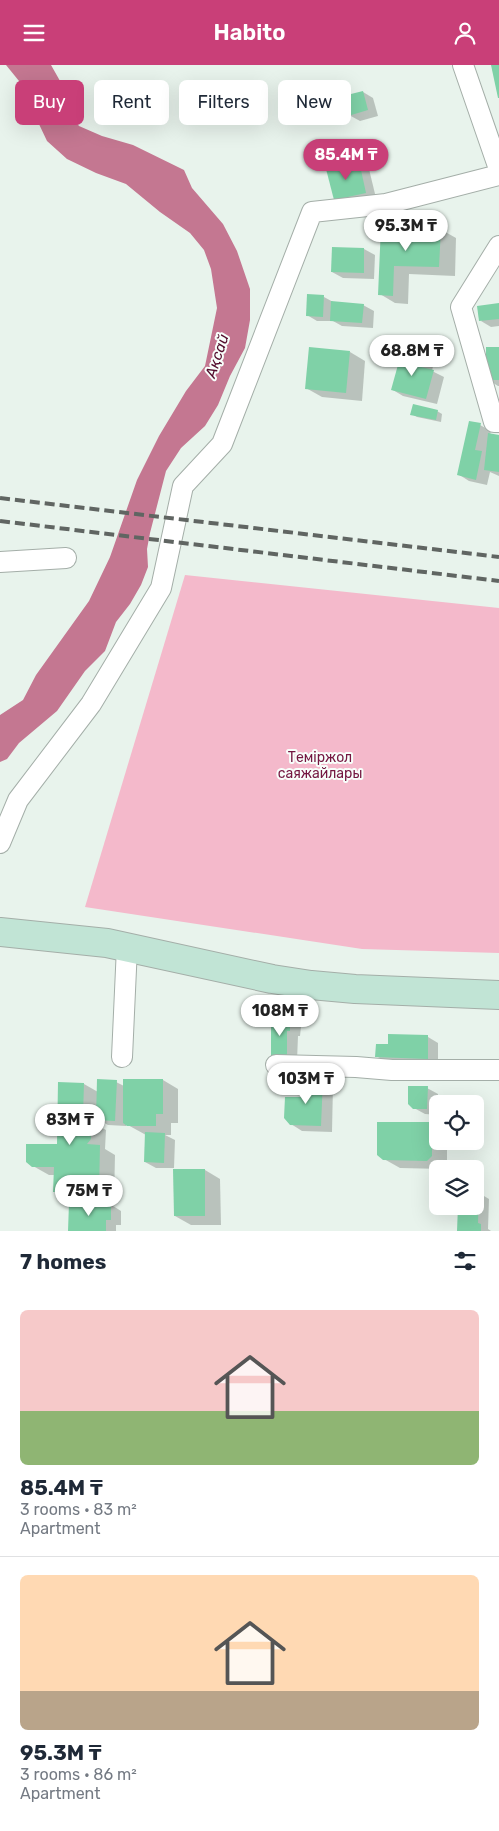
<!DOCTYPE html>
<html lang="en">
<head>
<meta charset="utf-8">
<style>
	:root { --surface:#fff; --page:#f6f6f7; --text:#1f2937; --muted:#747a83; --line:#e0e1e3; --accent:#c93f78 }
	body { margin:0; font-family:Rubik,sans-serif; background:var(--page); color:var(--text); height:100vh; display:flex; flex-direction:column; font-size:19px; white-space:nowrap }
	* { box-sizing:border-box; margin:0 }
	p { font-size:16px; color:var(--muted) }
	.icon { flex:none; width:28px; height:28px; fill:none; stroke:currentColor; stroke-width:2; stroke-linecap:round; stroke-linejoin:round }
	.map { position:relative; height:1166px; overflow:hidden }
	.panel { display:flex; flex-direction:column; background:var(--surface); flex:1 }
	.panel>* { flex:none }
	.top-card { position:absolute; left:15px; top:15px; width:470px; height:45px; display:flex; gap:10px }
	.controls { position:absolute; left:429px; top:1030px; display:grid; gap:10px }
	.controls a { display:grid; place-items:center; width:55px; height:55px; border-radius:8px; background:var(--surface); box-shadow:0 5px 20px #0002; font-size:25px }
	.price { position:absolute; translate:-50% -42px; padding:0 11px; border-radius:18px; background:#fff; color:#222; font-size:16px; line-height:32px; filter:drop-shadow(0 1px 2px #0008) }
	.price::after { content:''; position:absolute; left:50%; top:30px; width:15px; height:11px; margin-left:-8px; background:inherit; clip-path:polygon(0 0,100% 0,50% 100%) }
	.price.current { background:var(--accent); color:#fff }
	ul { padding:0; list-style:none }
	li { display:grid; align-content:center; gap:10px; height:265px; padding:0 20px }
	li+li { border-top:1px solid var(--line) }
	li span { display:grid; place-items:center; height:155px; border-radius:8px; color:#555 }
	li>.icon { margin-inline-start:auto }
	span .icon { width:90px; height:90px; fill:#fffc; stroke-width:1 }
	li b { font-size:21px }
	h2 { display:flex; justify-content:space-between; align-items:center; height:60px; padding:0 20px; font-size:21px }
	.chip { padding:0 18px; border-radius:8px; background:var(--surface); box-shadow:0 5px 20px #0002; font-size:18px; line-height:45px }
	.chip.current { background:var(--accent); color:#fff }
	header { display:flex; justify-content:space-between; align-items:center; height:65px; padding:0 20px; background:var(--accent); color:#fff; font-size:22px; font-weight:600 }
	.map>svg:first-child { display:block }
</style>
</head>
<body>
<header><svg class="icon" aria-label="menu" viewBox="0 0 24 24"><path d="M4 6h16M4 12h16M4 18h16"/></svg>Habito<svg class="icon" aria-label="person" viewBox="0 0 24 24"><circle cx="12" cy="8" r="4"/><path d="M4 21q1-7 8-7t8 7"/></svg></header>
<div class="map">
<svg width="499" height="1166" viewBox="0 0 499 1166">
	<rect width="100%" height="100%" fill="#e8f3ec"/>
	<path fill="#f4b9cb" d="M185,510L499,543V888L362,884L85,842Z"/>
	<path fill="#c47791" d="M6,0H51L64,23L66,44L79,61L102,71L133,80L184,105L192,123L223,159L237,186L250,224V255L245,283L230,311L218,340L205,361L181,383L166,406L150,468L147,484L148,502L141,520L130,539L116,557L105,586L85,606L57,646L19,678L7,694L0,697V650L23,635L36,610L89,536L110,492L137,415L159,371L186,326L205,301L217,243L211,204L204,185L190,168L160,147L126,119L96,108L67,94L47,76L38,57L32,32Z"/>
	<g fill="#0003">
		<path d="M363,27L373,33L378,51L360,56L349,50Z"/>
		<path d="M359,98L369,104L376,133L335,135Z"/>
		<path d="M382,162L440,164L456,173L455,211L409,209L408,239L395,238L380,229Z"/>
		<path d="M333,183L364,184L375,190L374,214L343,213L332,207Z"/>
		<path d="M324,232L335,238L363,240L374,246L373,263L342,261L333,256H317L307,250Z"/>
		<path d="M499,240V261L491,262L481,256Z"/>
		<path d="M499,283V321H498L487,314Z"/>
		<path d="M350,287L365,296L362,336L322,332L306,323Z"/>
		<path d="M402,290L423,295L433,301L432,306L444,312L437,339L403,331L393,325Z"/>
		<path d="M437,346L442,349L441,357L417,352L412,349Z"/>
		<path d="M480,360L491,366L490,370L499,371V411L490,407L487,420L469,416L458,409Z"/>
		<path d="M273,955L290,956L301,962L300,971H298L297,996H283Z"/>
		<path d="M428,972L438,978V999L387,997L376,991L389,981Z"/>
		<path d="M322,1014L333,1020L332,1067L302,1066L291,1059L306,1033Z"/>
		<path d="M163,1015L178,1024V1058H171V1070H165L175,1075L174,1103H156L145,1097L146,1070L126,1059V1061L108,1060L99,1055V1061L106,1065L105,1084L115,1090L114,1136L70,1135L55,1126V1110H49L33,1101L58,1080L84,1019L98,1027L116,1017L124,1021Z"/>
		<path d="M427,1023L438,1029V1050L425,1049L414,1043Z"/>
		<path d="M432,1059L438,1062V1076H447V1100L443,1104L400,1103L384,1094Z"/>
		<path d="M205,1105L220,1114L221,1160H191L175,1151Z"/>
		<path d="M475,1128H479L489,1134L488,1164L491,1166H459L475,1141Z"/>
		<path d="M110,1139L121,1146V1160H116V1166H70Z"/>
	</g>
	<g fill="#7fd1a7">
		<path d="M491,0H499V33H498Z"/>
		<path d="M363,26L368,45L348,51L343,31Z"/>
		<path d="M359,96L366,128L334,135L326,104Z"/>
		<path d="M381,161L441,163L439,202L394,201L393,231L378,230Z"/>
		<path d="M332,182L364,183V208L331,207Z"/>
		<path d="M307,229L324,230L323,252L306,251Z"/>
		<path d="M331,236L364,239L362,258L330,256Z"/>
		<path d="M499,238V254L479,256L477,241Z"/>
		<path d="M309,282L350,286L346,328L305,324Z"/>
		<rect x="486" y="282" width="13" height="33"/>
		<path d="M401,289L423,294L421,302L434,305L426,334L391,325Z"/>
		<path d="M413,339L438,345L436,355L410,350Z"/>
		<path d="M469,356L481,358L475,385L482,386L476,415L457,410Z"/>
		<path d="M488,368L499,370V407L484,405Z"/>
		<path d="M271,954H290V966H287V991H271Z"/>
		<path d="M388,969L428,970V994L375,992L376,979H388Z"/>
		<path d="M305,1012L323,1013L321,1061L290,1060L284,1053L285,1032H305Z"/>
		<path d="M97,1014L117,1015L115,1056L96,1055Z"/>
		<path d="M123,1014H163V1049H156V1061H127L123,1058Z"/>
		<path d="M58,1017L84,1018L83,1051L90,1055L91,1074L87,1079L100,1080L99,1127H53L54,1102H32L26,1097V1079H57Z"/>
		<path d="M408,1021H428L427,1044H413L408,1039Z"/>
		<path d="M377,1057H432V1091L427,1096L383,1095L377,1090Z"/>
		<path d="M145,1067L165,1068L164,1098L144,1097Z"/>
		<path d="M173,1104H205V1151H174Z"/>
		<path d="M475,1126H479L478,1158L481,1159V1166H457L458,1141H475Z"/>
		<path d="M69,1138H111V1155H106V1166H68Z"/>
	</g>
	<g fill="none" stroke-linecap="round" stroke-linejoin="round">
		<defs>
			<g id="minor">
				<path d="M463,0L499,104"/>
				<path d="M499,181L461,242L494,357H499"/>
				<path d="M0,497L66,493"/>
				<path d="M0,778L18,735L91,639L161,523L183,421L222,379L312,147L386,139L499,110"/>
				<path d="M122,992L127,882"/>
				<path d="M276,1000L356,1002L392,1005H499"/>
			</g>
			<path id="secondary" d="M0,867L107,878L272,914L311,920L355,924L499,930"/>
		</defs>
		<use href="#minor" stroke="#a4aea8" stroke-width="22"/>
		<use href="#secondary" stroke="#a4aea8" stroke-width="30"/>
		<use href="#minor" stroke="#fff" stroke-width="20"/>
		<use href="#secondary" stroke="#c1e4d5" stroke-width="28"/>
		<g stroke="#606562" stroke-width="4" stroke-dasharray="10 5" stroke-linecap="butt">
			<path d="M0,433L499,492"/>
			<path d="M0,456L499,516"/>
		</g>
	</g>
	<g text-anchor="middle" stroke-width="4" stroke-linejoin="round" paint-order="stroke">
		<g font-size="14" fill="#741741" stroke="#f8fffb">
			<text x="320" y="697">Теміржол<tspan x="320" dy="16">саяжайлары</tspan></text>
		</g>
		<g font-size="15" font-style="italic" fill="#530c2c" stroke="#f8fffb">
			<text transform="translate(217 291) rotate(-72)" y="5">Ақсай</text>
		</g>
	</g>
</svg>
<div class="controls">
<a><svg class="icon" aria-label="locate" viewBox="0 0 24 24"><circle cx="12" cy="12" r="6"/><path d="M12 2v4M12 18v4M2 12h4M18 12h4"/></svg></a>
<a><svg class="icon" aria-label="layers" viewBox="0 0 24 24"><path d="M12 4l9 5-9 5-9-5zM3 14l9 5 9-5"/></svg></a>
</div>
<b class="price current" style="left:346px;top:116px">85.4M ₸</b>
<b class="price" style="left:406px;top:187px">95.3M ₸</b>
<b class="price" style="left:412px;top:312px">68.8M ₸</b>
<b class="price" style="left:280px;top:972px">108M ₸</b>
<b class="price" style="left:306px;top:1040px">103M ₸</b>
<b class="price" style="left:70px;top:1081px">83M ₸</b>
<b class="price" style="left:89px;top:1152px">75M ₸</b>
<div class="top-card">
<a class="chip current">Buy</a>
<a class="chip">Rent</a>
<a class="chip">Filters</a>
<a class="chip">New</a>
</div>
</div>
<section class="panel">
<h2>7 homes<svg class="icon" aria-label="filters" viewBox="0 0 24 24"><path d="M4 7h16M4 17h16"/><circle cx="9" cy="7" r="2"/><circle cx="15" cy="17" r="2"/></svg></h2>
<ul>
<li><span style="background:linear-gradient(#f6c9c9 65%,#8fb573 0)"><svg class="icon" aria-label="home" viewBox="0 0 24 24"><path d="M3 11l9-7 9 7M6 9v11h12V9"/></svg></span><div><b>85.4M ₸</b><p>3 rooms · 83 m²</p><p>Apartment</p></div></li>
<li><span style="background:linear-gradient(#ffd9b3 75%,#b9a48a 0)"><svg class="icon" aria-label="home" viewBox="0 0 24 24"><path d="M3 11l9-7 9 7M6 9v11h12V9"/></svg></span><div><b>95.3M ₸</b><p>3 rooms · 86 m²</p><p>Apartment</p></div></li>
</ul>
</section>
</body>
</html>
